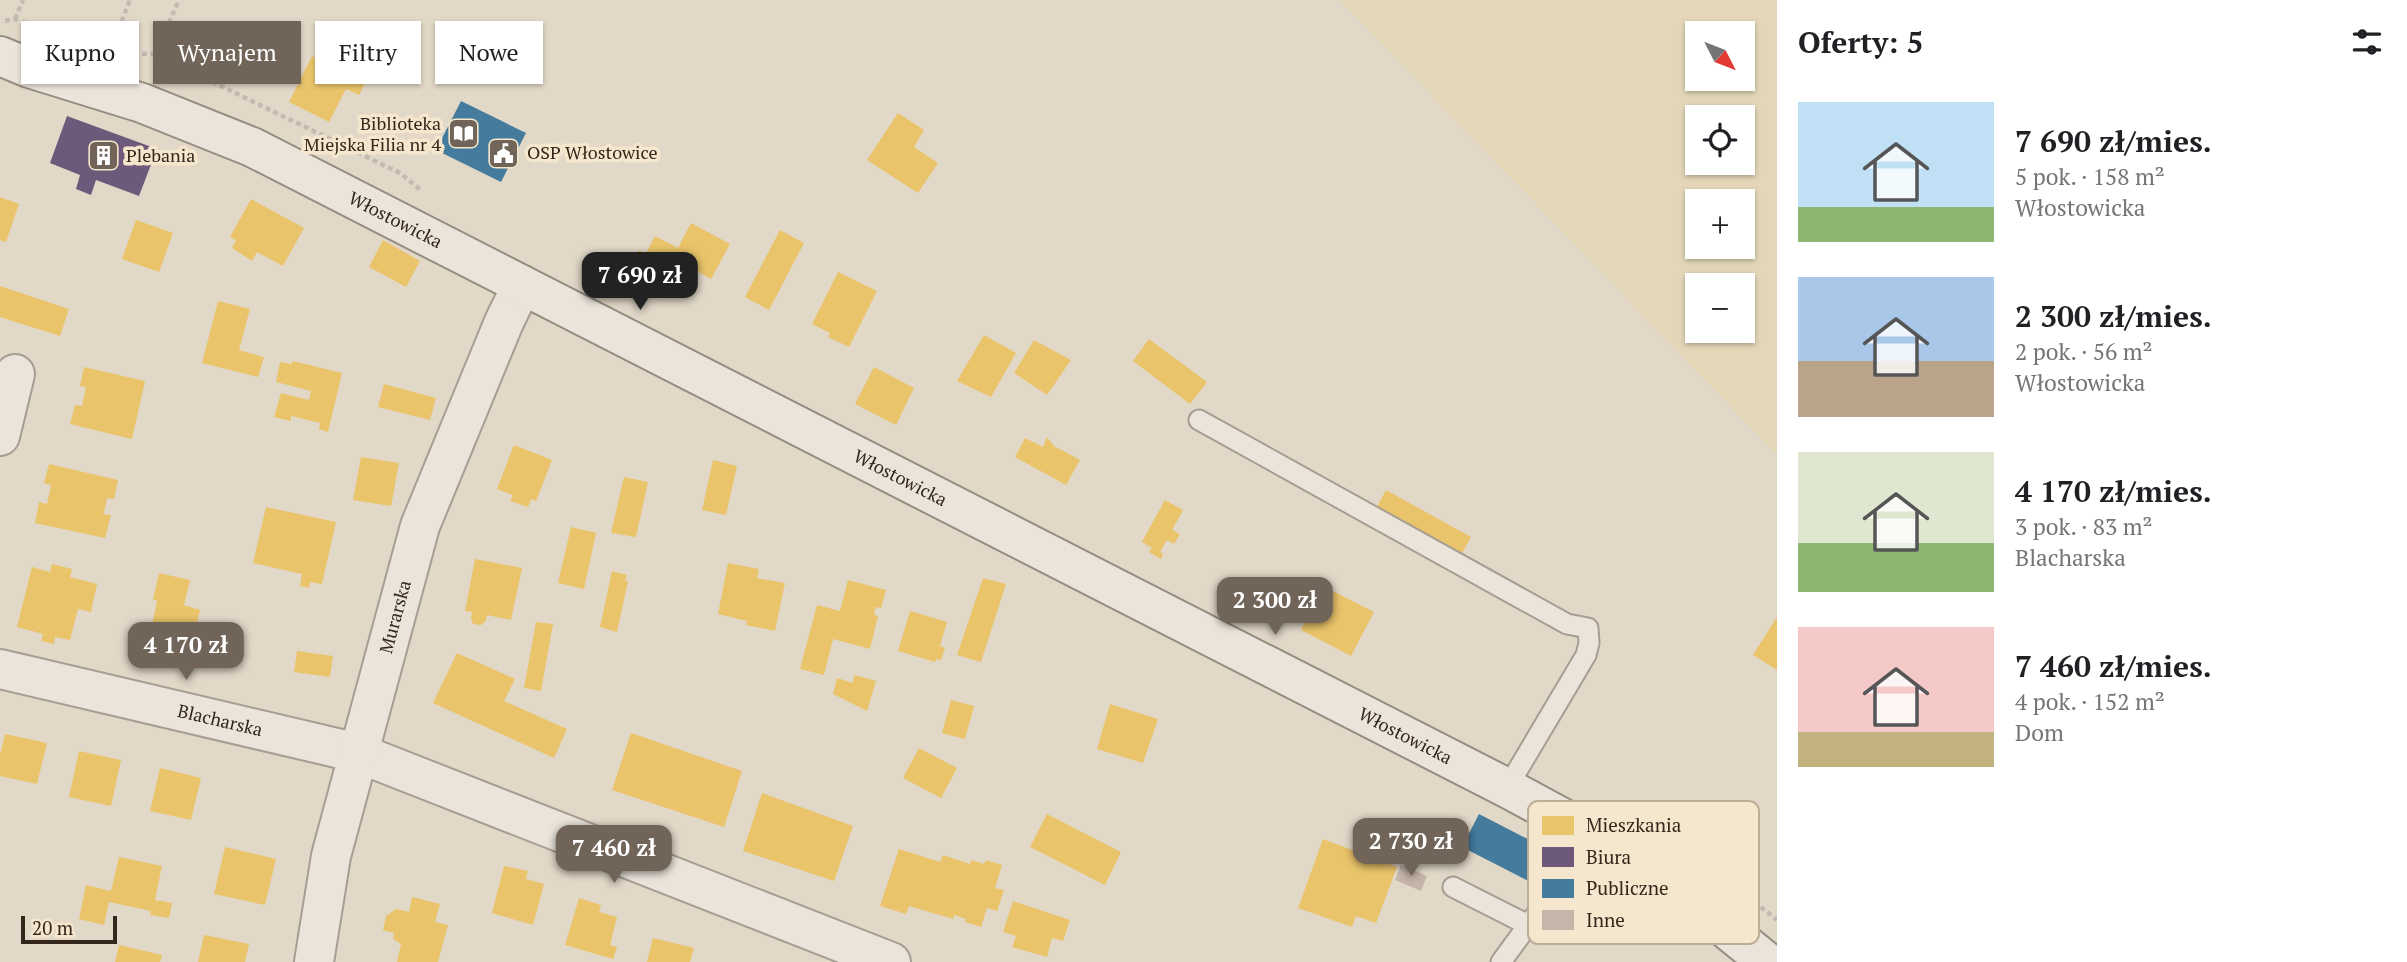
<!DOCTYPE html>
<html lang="pl">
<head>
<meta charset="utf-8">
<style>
	:root { --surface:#fff; --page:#f2f2f2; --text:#202124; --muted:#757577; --accent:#716458 }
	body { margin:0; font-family:"PT Serif",serif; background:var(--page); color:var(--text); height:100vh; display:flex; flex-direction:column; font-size:26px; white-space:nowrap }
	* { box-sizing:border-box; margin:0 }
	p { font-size:23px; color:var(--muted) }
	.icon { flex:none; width:38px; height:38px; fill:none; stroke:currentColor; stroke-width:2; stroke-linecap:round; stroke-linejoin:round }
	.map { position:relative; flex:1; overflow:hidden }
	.details { display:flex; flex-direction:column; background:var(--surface); width:630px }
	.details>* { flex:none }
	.top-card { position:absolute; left:21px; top:21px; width:665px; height:63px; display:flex; gap:14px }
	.needle { width:46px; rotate:132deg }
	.tools { position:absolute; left:1685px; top:21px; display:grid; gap:14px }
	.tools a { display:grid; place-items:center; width:70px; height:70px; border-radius:0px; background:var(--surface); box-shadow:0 2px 5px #0004; font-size:35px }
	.scale { position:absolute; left:21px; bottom:18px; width:96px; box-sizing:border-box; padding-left:7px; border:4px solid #34261b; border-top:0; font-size:19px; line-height:24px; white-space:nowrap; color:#34261b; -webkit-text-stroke:5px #f5e7cd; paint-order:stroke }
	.price { position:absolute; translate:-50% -60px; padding:0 16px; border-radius:14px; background:var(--accent); color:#fff; font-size:23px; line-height:46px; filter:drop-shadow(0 2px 4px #0008) }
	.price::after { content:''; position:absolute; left:50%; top:42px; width:21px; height:16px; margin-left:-10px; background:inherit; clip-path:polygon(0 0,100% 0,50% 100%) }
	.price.active { background:#222; color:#fff }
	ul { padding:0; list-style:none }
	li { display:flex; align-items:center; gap:21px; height:175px; padding:0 21px }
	li span { display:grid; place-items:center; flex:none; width:196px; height:140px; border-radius:0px; color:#555 }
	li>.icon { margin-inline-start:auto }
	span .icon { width:84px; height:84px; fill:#fffc; stroke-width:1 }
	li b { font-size:30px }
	h2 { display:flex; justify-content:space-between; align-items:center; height:84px; padding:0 21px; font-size:30px }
	.pill { padding:0 24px; border-radius:0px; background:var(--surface); box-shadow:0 2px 5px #0004; font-size:24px; line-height:63px }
	.pill.active { background:var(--accent); color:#fff }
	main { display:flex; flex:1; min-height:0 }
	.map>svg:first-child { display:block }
</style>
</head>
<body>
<main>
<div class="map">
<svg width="1777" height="962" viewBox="0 0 1777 962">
	<rect width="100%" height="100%" fill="#e2d8c8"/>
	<path fill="#e3d7b8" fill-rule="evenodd" d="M1340,0H1777V455ZM1698,33H1743V79H1698ZM1698,117H1743V163H1698ZM1698,201H1743V247H1698ZM1698,285H1743V331H1698Z"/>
	<g fill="#e9c46a">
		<path d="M312,56L366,81L359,95L346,89L329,122L289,102Z"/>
		<path d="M898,113L924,130L914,147L938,163L918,193L867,160Z"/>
		<path d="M0,197L19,204L6,242L0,240Z"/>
		<path d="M251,199L304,228L283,266L257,252L252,261L232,248L236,240L230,237Z"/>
		<path d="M136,220L173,233L159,272L122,259Z"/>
		<path d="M691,223L730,244L711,279L672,257L652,296L622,280L639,250L646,254L655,236L678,248Z"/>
		<path d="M780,230L804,243L769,310L745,297Z"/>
		<path d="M383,240L420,261L406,287L369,267Z"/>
		<path d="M838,272L877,291L849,347L828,337L830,333L812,324Z"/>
		<path d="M0,286L69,309L60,336L0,317Z"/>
		<path d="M218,301L250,309L239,350L264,357L258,377L202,363Z"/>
		<path d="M984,335L1016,353L991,397L957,381Z"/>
		<path d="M1149,339L1207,382L1190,404L1133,361Z"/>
		<path d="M1034,340L1071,360L1047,395L1014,373Z"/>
		<path d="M293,361L342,373L328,432L319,429L320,423L291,416V421L274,417L281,393L309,400L311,391L276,382L280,362L292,364Z"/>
		<path d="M84,367L145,381L132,439L70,424L75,405L82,406L86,387L80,386Z"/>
		<path d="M874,367L914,388L896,425L855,404Z"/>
		<path d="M384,384L436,398L430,420L378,407Z"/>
		<path d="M1047,437L1054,446L1080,460L1066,485L1015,457L1025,438L1043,447Z"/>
		<path d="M514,445L552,460L536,501L531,499L528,507L510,501L513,495L497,489Z"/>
		<path d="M361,457L399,463L391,506L353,500Z"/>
		<path d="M713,460L737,466L726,515L702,510Z"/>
		<path d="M49,464L118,480L114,499L107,498L105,508L103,514L111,515L105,538L35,523L39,502L47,504L49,495L51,485L44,483Z"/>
		<path d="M624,477L648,482L636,537L611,533Z"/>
		<path d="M1386,490L1471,537L1461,555L1377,507Z"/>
		<path d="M1165,500L1183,510L1172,530L1180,534L1174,544L1167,540L1160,552L1163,554L1161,559L1149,552L1152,548L1142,542Z"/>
		<path d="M266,507L336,522L322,584L310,582L309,588L300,586L302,574L253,563Z"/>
		<path d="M571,527L596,533L584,589L558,583Z"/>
		<path d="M475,559L522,568L511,620L487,615L486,621L481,625L473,624L471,618L472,612L465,611Z"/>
		<path d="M728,563L759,569L757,578L785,583L775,631L746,625L747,621L718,614Z"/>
		<path d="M52,564L72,569L70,577L97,584L91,612L78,609L70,640L55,637L54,644L41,641L43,634L17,627L32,567L50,572Z"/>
		<path d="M612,571L627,575L625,581H628L617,632L600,627Z"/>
		<path d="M159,573L190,580L184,605L200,610L194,637L167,629L161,657L133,651L139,623L152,625L157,601L153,599Z"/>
		<path d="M983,578L1006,584L981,662L957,655Z"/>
		<path d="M848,580L886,590L881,608L876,607L874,615L878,616L870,649L833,639L824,675L800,669L817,605L840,611Z"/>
		<path d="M1323,586L1374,612L1351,656L1301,630Z"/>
		<path d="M910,611L947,622L940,646L945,648L941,660L936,659L935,662L898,651Z"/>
		<path d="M1777,617V670L1753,655Z"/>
		<path d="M536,622L553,624L541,691L524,688Z"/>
		<path d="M297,651L333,656L330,677L294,672Z"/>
		<path d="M457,653L515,679L504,701L567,729L554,758L433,703Z"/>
		<path d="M854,675L876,681L867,711L833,694L837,678L853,683Z"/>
		<path d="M951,700L974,706L965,739L942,733Z"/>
		<path d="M1110,704L1158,719L1143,763L1097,749Z"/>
		<path d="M631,733L742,771L724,827L612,790Z"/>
		<path d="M5,734L47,743L37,784L0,776V755Z"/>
		<path d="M919,748L957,768L941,798L903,778Z"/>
		<path d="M79,751L121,760L111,806L69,797Z"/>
		<path d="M160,768L201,778L191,820L150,811Z"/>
		<path d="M762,793L853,826L834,881L743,851Z"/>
		<path d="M1047,814L1121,852L1105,885L1030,847Z"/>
		<path d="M1323,839L1397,867L1376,923L1356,916L1352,927L1298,908Z"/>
		<path d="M225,847L276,859L265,905L214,894Z"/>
		<path d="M899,849L940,862L943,855L970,864L971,860L984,864L986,860L1002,865L995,888L1004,890L997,911L987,908L981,927L965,922L966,919L954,915L953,919L909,906L906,914L880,906Z"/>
		<path d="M119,857L162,866L155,900L172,903L169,918L150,915L151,911L109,902L104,925L79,919L86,885L111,891Z"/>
		<path d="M504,866L528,871L526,879L544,884L533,925L492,913Z"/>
		<path d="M412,897L440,904L435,922L448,925L438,962H397L401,944L393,939L394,933L383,930L386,916L396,909L409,912Z"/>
		<path d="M579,898L601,905L599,912L617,917L610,945L617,947L613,959L565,945Z"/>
		<path d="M1013,901L1070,920L1063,941L1052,938L1047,957L1012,947L1016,936L1003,932Z"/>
		<path d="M204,935L249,944L245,962H198Z"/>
		<path d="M653,938L694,948L690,962H647Z"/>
		<path d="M119,945L162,955L160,962H115Z"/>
	</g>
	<path fill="#6d597a" d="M67,116L157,149L139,196L96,180L91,195L76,189L80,175L50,163Z"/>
	<g fill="#457b9d">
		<path d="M461,101L526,133L501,182L436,150Z"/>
		<path d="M1479,814L1553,852L1536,885L1462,847Z"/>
	</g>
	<path fill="#c6b6a9" d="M1401,865L1427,876L1421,891L1395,880Z"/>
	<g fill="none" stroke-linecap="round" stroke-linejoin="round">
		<defs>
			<g id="lane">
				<path d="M1199,420L1567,624L1588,628L1589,643L1586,655L1507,788"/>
				<path d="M1453,887L1528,925"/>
				<path d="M1501,962L1594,835"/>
			</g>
			<g id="street">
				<path d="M0,436L15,374"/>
				<path id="s1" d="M0,669L358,753L891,962"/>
				<path id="s2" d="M314,962L331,856L420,526L504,322L522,285"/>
			</g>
			<g id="secondary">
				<path id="s3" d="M0,56L29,68L142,103L252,147L1507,788L1594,835L1672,885L1767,962"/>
			</g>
		</defs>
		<use href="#lane" stroke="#a79d92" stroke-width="23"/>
		<use href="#street" stroke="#a79d92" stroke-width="42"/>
		<use href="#secondary" stroke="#968d82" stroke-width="42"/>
		<g stroke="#c3bbb1" stroke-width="4.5" stroke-dasharray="5 3.5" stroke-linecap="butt">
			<path d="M15,19L23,0"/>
			<path d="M5,21L15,19L96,49"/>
			<path d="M108,53L155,54L400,173L422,191"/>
			<path d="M109,53L130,0"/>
			<path d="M155,54L179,0"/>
			<path d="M1622,808L1665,835"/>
			<path d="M1701,859L1777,920"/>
			<path d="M1612,892L1668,931"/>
		</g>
		<use href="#lane" stroke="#eae4da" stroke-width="19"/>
		<use href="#street" stroke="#eae4da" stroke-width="38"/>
		<use href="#secondary" stroke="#eae4da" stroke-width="38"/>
	</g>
	<defs>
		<symbol id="library-square" viewBox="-11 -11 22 22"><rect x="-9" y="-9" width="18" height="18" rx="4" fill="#716458" stroke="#f5e7cd"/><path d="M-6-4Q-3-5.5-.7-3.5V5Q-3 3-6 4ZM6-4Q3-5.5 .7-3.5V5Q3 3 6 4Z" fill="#fff"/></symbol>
		<symbol id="civic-square" viewBox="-11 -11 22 22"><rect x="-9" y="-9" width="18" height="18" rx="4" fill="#716458" stroke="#f5e7cd"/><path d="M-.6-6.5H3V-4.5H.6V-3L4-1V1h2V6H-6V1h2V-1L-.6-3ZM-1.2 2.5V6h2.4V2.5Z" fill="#fff"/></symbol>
		<symbol id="building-square" viewBox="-11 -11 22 22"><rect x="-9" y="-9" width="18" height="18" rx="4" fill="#716458" stroke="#f5e7cd"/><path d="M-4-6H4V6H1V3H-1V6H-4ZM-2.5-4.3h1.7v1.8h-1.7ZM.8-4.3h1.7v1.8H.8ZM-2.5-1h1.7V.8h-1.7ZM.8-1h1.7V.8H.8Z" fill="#fff"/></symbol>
	</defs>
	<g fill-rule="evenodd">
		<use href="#library-square" x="446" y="116" width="35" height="35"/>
		<use href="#civic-square" x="486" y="136" width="35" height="35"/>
		<use href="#building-square" x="86" y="138" width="35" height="35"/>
	</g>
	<g text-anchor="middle" stroke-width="7" stroke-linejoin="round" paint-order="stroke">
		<g font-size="18" fill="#34261b" stroke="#f5e7cd" text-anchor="start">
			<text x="441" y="130" text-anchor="end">Biblioteka<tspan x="441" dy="21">Miejska Filia nr 4</tspan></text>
			<text x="527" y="159">OSP Włostowice</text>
			<text x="126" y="162">Plebania</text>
		</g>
		<g font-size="18" fill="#34261b" stroke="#f5e7cd">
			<text dy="6" stroke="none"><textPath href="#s3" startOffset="429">Włostowicka</textPath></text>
			<text dy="6" stroke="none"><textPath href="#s3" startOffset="996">Włostowicka</textPath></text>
			<text dy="6" stroke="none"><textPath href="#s2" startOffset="355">Murarska</textPath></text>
			<text dy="6" stroke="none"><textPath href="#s1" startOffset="226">Blacharska</textPath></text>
			<text dy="6" stroke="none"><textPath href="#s3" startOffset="1563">Włostowicka</textPath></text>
		</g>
	</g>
	<rect x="1528" y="801" width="231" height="143" rx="10" fill="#f5e7cd" stroke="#bbad98" stroke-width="2"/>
	<rect x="1542" y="816" width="32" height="19" fill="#e9c46a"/>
	<rect x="1542" y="847" width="32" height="20" fill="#6d597a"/>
	<rect x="1542" y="879" width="32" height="19" fill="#457b9d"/>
	<rect x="1542" y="910" width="32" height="20" fill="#c6b6a9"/>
	<g font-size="19" fill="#34261b">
		<text x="1586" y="832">Mieszkania</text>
		<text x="1586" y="864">Biura</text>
		<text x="1586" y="895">Publiczne</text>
		<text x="1586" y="927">Inne</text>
	</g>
</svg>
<div class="tools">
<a><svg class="needle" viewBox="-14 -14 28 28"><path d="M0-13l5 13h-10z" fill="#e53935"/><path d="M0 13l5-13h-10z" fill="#757577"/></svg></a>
<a><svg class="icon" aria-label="locate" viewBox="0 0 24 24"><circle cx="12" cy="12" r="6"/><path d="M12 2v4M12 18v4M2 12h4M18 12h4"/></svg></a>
<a>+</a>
<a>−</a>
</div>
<div class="scale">20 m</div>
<b class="price active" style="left:640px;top:312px">7 690 zł</b>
<b class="price" style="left:1275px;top:637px">2 300 zł</b>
<b class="price" style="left:186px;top:682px">4 170 zł</b>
<b class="price" style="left:1411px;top:878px">2 730 zł</b>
<b class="price" style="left:614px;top:885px">7 460 zł</b>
<div class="top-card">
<a class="pill">Kupno</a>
<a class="pill active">Wynajem</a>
<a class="pill">Filtry</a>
<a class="pill">Nowe</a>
</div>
</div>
<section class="details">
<h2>Oferty: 5<svg class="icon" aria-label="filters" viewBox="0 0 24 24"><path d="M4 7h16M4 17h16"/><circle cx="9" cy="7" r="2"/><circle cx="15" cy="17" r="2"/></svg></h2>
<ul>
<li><span style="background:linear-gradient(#bfe0f5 75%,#8fb573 0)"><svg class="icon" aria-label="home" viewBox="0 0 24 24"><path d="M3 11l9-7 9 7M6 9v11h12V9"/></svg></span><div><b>7 690 zł/mies.</b><p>5 pok. · 158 m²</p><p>Włostowicka</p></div></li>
<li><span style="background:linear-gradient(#a9c7e8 60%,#b9a48a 0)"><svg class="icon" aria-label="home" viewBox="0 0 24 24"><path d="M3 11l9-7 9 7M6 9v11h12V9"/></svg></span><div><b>2 300 zł/mies.</b><p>2 pok. · 56 m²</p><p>Włostowicka</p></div></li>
<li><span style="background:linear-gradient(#dfe7d0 65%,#8fb573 0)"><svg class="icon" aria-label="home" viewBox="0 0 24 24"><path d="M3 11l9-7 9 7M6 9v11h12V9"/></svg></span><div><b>4 170 zł/mies.</b><p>3 pok. · 83 m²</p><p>Blacharska</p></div></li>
<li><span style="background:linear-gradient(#f6c9c9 75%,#c2b280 0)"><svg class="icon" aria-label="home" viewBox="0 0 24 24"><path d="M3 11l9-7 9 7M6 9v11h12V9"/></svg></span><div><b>7 460 zł/mies.</b><p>4 pok. · 152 m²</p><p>Dom</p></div></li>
</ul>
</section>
</main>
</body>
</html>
